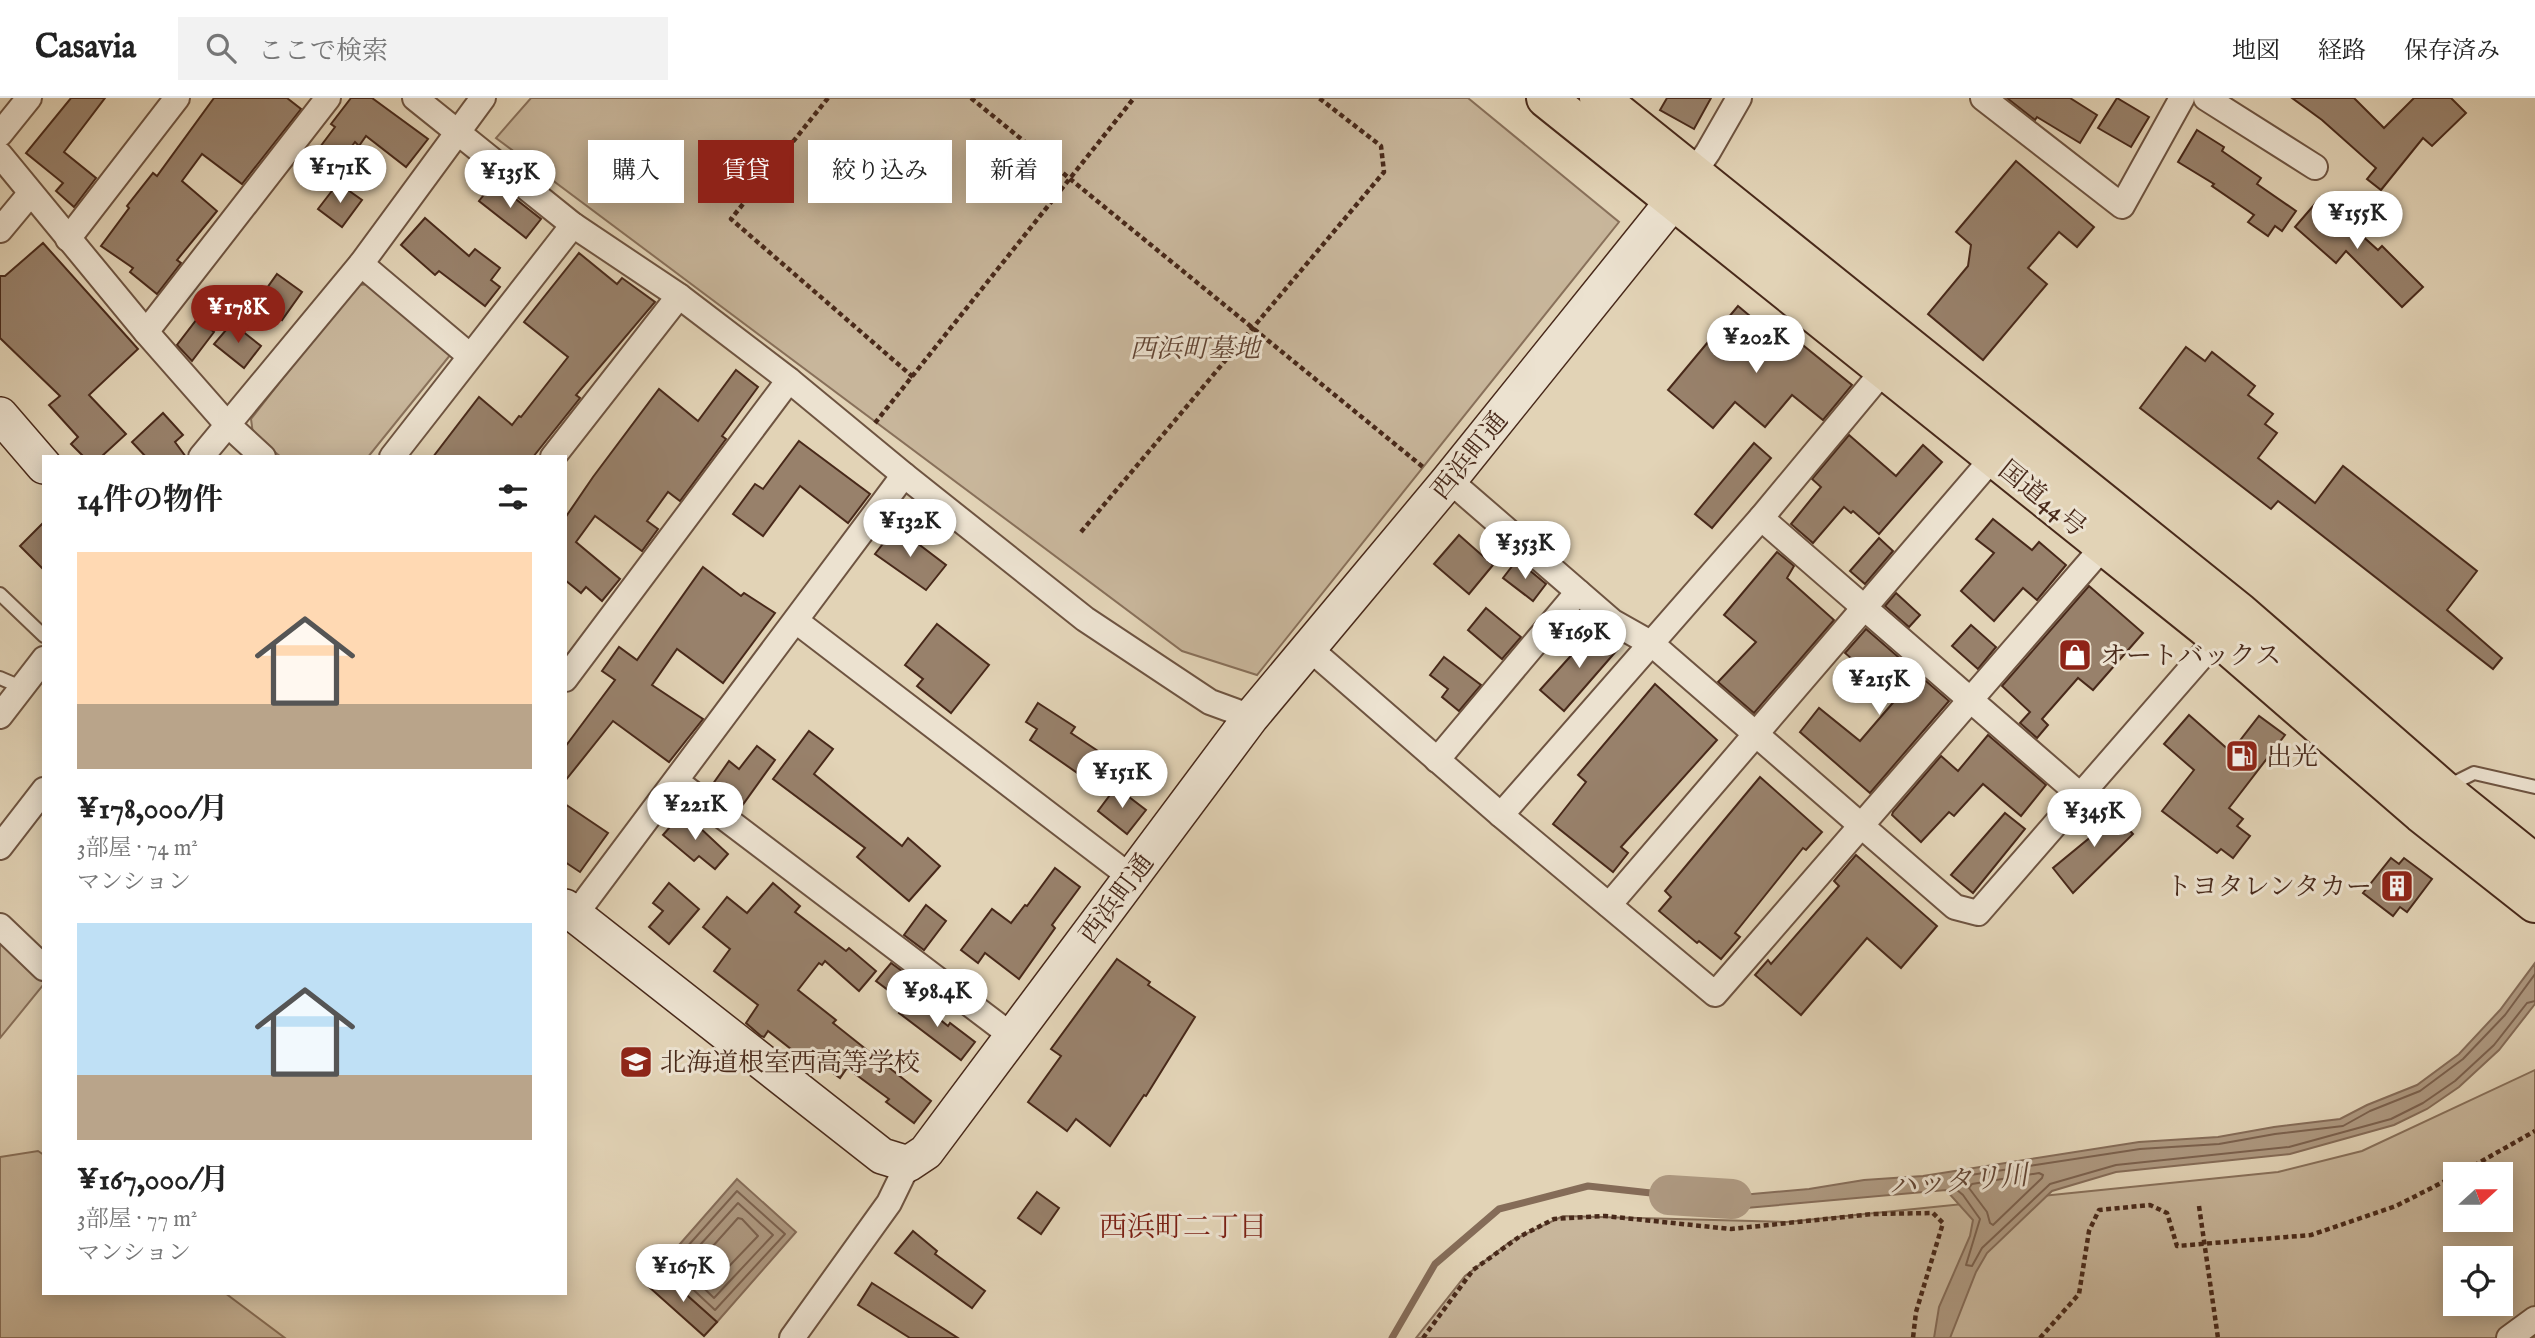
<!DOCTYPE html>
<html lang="ja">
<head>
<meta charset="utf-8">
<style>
	:root { --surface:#fff; --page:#f2f2f2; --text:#222; --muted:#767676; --line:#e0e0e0; --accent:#8f2418 }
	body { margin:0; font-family:"IM FELL English","Noto Serif JP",serif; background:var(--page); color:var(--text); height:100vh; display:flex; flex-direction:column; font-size:26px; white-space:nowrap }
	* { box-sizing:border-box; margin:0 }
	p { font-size:23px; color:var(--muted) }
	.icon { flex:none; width:38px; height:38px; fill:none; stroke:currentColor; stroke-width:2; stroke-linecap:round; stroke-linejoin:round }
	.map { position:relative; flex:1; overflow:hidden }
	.sheet { position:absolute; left:42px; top:357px; width:525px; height:840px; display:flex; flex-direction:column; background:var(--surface); border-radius:0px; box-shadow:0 4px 18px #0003 }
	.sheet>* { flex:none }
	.hud { position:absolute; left:588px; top:42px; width:665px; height:63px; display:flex; gap:14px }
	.needle { width:46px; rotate:69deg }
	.fabs { position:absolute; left:2443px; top:1064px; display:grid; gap:14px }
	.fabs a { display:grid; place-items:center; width:70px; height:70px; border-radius:0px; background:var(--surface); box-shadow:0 4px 18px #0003; font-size:35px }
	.price { position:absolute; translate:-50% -60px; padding:0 16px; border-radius:24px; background:#fff; color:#222; font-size:23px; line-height:46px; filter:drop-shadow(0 2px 4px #0008) }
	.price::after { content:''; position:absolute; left:50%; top:42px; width:21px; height:16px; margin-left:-10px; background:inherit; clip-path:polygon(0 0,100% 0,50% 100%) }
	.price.selected { background:var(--accent); color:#fff }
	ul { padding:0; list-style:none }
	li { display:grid; align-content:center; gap:14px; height:371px; padding:0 35px }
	li span { display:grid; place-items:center; height:217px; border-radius:0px; color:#555 }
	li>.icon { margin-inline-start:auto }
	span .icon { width:126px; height:126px; fill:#fffc; stroke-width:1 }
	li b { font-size:30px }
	h2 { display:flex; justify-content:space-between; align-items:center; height:84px; padding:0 35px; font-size:30px }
	.tag { padding:0 24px; border-radius:0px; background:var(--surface); box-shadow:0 4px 18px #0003; font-size:24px; line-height:63px }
	.tag.selected { background:var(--accent); color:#fff }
	header { display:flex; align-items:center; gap:42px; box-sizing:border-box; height:98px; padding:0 35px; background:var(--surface); border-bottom:2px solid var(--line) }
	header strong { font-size:33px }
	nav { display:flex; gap:38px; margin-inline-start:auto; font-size:24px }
	.search { width:490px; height:63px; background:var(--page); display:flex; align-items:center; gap:18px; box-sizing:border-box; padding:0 24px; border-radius:0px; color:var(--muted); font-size:26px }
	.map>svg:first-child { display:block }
</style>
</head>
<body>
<header>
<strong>Casavia</strong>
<div class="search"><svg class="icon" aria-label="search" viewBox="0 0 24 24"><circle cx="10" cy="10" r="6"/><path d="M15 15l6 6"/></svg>ここで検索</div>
<nav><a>地図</a><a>経路</a><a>保存済み</a></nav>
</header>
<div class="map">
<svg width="2535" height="1240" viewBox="0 0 2535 1240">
	<rect width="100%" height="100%" fill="#e2d3b6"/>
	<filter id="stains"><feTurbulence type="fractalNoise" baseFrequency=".00286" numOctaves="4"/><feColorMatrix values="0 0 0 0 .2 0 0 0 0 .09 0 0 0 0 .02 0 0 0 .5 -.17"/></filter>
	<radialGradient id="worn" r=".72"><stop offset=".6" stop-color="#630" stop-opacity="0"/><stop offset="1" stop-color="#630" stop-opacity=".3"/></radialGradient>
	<g fill="#c8b69b" stroke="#88705a" stroke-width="2" fill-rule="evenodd">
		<path d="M531,0H1468L1619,124L1257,577L1182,553L496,40Z"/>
		<path d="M376,186L451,256L368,359H281L253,336L251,321L356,187Z"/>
		<path d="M0,846L44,882V886L0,940Z"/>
		<path d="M2535,972V1240H1416L1465,1178L1511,1143L1563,1118L1787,1124L2278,1074L2362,1053ZM2455,1076H2501V1122H2455ZM2455,1160H2501V1206H2455Z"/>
		<path d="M38,1053L44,1057V1195H225L285,1240H0V1059Z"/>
	</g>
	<g fill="#ae9981" stroke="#856c58" stroke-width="2">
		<path d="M2535,865V906L2499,952L2459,989L2427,1011L2394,1027L2290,1056L2116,1074L2052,1093L1987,1155L1976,1174L1950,1240H1934L1939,1209L1970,1138L1973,1122L1946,1092L1746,1110L1676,1102L1679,1091L1741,1097L1809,1091L1864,1082L1923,1078L2139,1044L2218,1039L2274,1029L2340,1021L2367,1007L2417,987L2459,956L2500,912Z"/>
		<path d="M737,1081L796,1134L717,1224L658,1171Z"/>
	</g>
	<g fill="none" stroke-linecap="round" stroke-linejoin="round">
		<g stroke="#7b614e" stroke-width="2">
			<path d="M2535,876L2505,917L2463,961L2420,993L2370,1013L2343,1028L2275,1036L2219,1046L2140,1051L1951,1080L1950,1086L1963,1097L1980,1121L1966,1167L1972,1168L1982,1150L2050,1086L2116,1067L2289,1049L2391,1021L2423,1005L2455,983L2494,947L2527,905L2535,903"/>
			<path d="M2039,1075L2043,1077L2042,1080L1993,1127L1990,1125L1987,1114L1969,1090L1972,1086Z"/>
			<path d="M737,1093L785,1136L715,1212L669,1169Z"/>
			<path d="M738,1105L773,1137L714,1200L681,1168Z"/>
			<path d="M738,1120L742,1121L758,1138L713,1185L696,1167Z"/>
		</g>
		<path stroke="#856c58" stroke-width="7" d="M1392,1240L1435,1166L1499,1111L1588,1088L1669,1097"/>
		<path stroke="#ae9981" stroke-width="40" d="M1669,1097L1732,1101"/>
	</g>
	<g fill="#98816b" stroke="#48291a" stroke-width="2">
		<path d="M71,0H105L64,54L96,80L74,109L56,93L63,85L26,55Z"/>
		<path d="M214,0H287L301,11L242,86L202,56L182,83L217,113L177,162L181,165L157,196L130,174L133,170L101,148L129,110L127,108L153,75L157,78Z"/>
		<path d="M351,0H372L428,41L406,69L366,38L359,48L355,44L322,88L302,73L335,29L331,26Z"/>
		<path d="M1667,0H1711L1694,31L1660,12Z"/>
		<path d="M2007,0H2070L2097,17L2080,45L2037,19L2035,22Z"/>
		<path d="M2117,0L2149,19L2131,49L2098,30Z"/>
		<path d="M2292,0H2354L2384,30L2414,0H2451L2466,15L2432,48L2423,40L2381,92L2367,81L2376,70L2322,22Z"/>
		<path d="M2197,32L2224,49L2222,53L2261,80L2257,86L2296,113L2282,133L2275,128L2268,138L2248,124L2254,117L2212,88L2214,86L2178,64Z"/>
		<path d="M2016,63L2094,129L2077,149L2059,134L2028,170L2047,186L1983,262L1928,216L1968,168L1971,147L1956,134Z"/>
		<path d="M494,84L541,121L526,140L479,103Z"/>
		<path d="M338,85L362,102L342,129L318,111Z"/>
		<path d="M2320,100L2378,152L2382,148L2423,189L2402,209L2346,153L2336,165L2295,129Z"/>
		<path d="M425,120L469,158L475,151L500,170L491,182L500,189L485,208L439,173L435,177L401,147Z"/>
		<path d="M43,145L138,251L89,297L126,336L101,359H84L71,346L78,339L49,307L60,298L0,240V178H5Z"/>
		<path d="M579,155L617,186L622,180L655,204L576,297L580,300L533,359H433L479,299L512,327L519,318L521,319L568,259L524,224Z"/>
		<path d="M277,176L302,194L282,222L257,204Z"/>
		<path d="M1738,208L1787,249L1794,240L1852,287L1823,322L1792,297L1765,329L1735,304L1713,330L1668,292Z"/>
		<path d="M197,221L214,234L192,263L177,247Z"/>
		<path d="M232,225L261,248L244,270L214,246Z"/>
		<path d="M2186,249L2205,263L2212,254L2255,288L2248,297L2273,316L2265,326L2277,335L2258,360L2315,405L2343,368L2477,473L2447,512L2502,560L2493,571L2278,403L2271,411L2140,310Z"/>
		<path d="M736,272L758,289L722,338L726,341L680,403L668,394L647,423L658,431L642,453L595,418L576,444L620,481L602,503L586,489L581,495L565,482V420L593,379L659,291L698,323Z"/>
		<path d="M163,315L183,337L175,344L186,359H146L132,344Z"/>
		<path d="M1849,337L1896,378L1923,347L1942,364L1879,436L1853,413L1851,415L1844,409L1813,445L1791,426L1821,389L1812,381Z"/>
		<path d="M799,343L870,396L848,425L800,388L763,438L733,416L755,386L763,391Z"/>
		<path d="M1754,345L1771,360L1712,430L1695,416Z"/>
		<path d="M1993,421L2032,452L2039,444L2066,467L2037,502L2023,490L1994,523L1961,493L1994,455L1976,441Z"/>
		<path d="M44,424V472L20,448Z"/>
		<path d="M896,429L946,467L926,492L875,456Z"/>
		<path d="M1459,437L1493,467L1469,496L1434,466Z"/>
		<path d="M1879,440L1893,453L1865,486L1850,473Z"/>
		<path d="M1777,454L1794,468L1787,480L1834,522L1754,615L1718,584L1756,544L1724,517Z"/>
		<path d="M1517,462L1546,486L1533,503L1503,480Z"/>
		<path d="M703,469L741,498L744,495L775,515L723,585L677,551L652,587L703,621L669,664L613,623L565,683V649L615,582L602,573L619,549L637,562Z"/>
		<path d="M2089,488L2143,535L2093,592L2078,580L2042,621L2048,627L2037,640L2020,625L2030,614L2002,588Z"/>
		<path d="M1896,495L1920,517L1909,529L1885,508Z"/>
		<path d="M1486,510L1521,539L1502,561L1468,532Z"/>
		<path d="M937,526L989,567L951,615L917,588L923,581L905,567Z"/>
		<path d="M1971,527L1996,549L1978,571L1952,548Z"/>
		<path d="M1595,531L1618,551L1564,613L1540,592Z"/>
		<path d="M1866,531L1949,603L1870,695L1800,634L1819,610L1860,643L1897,600L1845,555Z"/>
		<path d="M1444,559L1481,587L1459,613L1442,599L1448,591L1430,577Z"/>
		<path d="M1655,586L1717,642L1621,749L1628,755L1613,774L1553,726L1586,684L1578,677Z"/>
		<path d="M1038,605L1075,629L1071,635L1113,663L1096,688L1030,642L1037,631L1026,624Z"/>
		<path d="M2189,617L2231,654L2259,618L2285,637L2229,710L2243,721L2237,728L2250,738L2233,760L2221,751L2217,755L2162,713L2194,672L2164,646Z"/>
		<path d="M809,633L833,651L814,676L902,748L908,740L940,768L909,803L857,759L865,750L773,681Z"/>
		<path d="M1988,637L2046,687L2021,718L1983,686L1954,718L1949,714L1921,744L1892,717L1893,714L1941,658L1958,673Z"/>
		<path d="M757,648L775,662L739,712L710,690L729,663L739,671Z"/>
		<path d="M1760,679L1822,734L1806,752L1803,750L1735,835L1740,839L1721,861L1699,843L1697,845L1659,813L1671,799L1665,793Z"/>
		<path d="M1116,689L1146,712L1127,736L1098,713Z"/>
		<path d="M565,706L608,735L580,774L565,764Z"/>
		<path d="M2107,708L2133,736L2073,795L2053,770L2093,737L2086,728Z"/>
		<path d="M683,714L728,756L715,771L699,758L694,763L663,737Z"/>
		<path d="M2005,715L2025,731L1973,795L1951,777Z"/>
		<path d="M1856,757L1937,828L1901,870L1867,840L1801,917L1755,877L1768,862L1771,866L1839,788L1834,783Z"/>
		<path d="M2391,760L2399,766L2404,760L2432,781L2407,814L2400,809L2393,818L2363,795Z"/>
		<path d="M1055,770L1080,789L1052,827L1055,830L1019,881L985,855L978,865L961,852L992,811L1011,825L1025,807L1027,808Z"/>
		<path d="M669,785L699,811L669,846L649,829L663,813L653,805Z"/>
		<path d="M773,785L800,808L795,814L846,853L849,850L876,873L859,893L825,863L822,867L819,865L798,892L836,922L833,925L931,1003L914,1025L886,1004L889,1001L847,970L840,980L809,957L805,962L768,933L764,939L761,938L746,925L758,907L714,873L730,851L703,829L727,799L747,815Z"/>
		<path d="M926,807L946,823L924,852L904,837Z"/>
		<path d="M1117,861L1150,884L1148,887L1195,919L1146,998L1144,997L1110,1048L1076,1021L1067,1033L1028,1004L1061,958L1051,951Z"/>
		<path d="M891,865L906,876L892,895L876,883Z"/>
		<path d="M912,899L948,928L950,925L975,944L961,962L899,915Z"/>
		<path d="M1037,1094L1059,1110L1041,1136L1018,1120Z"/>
		<path d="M913,1133L937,1153L935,1156L985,1193L972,1210L895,1155Z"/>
		<path d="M662,1175L717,1224L704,1238L649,1189Z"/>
		<path d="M872,1185L897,1201L958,1240H910L858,1207Z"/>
	</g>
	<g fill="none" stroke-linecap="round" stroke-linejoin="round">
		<defs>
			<g id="lane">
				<path d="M0,496L44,538"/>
				<path d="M0,580L21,589"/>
				<path d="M2446,689L2474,675L2535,689"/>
			</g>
			<g id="street">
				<path d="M415,0L573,127L679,198L789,282L904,377L1085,521L1210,604L1251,619"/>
				<path d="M1983,0L2122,108L2182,0"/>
				<path d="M2206,0L2315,69"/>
				<path d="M0,36L29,0"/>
				<path d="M0,57L146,234L226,325L263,359"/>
				<path d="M1686,86L1708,54L1739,0"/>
				<path d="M0,132L30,96"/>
				<path d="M68,141L177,0"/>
				<path d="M361,166L470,258"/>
				<path d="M146,234L328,0"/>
				<path d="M201,359L361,166L483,0"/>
				<path d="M392,359L573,127"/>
				<path d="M553,359L679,198"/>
				<path d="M1449,382L1613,524L1652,546L1955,809L1978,815L2228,528"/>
				<path d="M1761,420L2080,697"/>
				<path d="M796,523L1132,780"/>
				<path d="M1310,551L1501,717L1715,896L2103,449"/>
				<path d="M565,581L789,282"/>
				<path d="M0,618L44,561"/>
				<path d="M1437,662L1578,494"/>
				<path d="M676,683L1012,938"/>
				<path d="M1501,717L1761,420L1884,272"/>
				<path d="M0,749L44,692"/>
				<path d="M1609,807L2003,348"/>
				<path d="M575,817L904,377"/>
				<path d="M0,828L44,870"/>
				<path d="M792,1240L889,1105L908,1066"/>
				<path d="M2509,1240L2535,1221"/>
			</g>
			<g id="secondary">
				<path d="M0,317L44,368"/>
				<path d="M565,809L882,1058L908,1066L926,1054L1251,619L1449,382L1675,101"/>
			</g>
			<g id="highway">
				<path d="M1546,0L2218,539L2421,715L2535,805"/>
				<path d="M1599,0L2239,514L2442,691L2535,766"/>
			</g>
		</defs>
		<use href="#lane" stroke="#6e5441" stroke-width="16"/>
		<use href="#street" stroke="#6e5441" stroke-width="28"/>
		<use href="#secondary" stroke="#48291a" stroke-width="38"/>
		<use href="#highway" stroke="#48291a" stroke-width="42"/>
		<g stroke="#48291a" stroke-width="4.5" stroke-dasharray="5 3.5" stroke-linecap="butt">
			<path d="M828,0L731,121L913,279"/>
			<path d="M971,0L1423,369"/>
			<path d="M875,325L1134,0"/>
			<path d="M1081,434L1384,74L1381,48L1319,0"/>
			<path d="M2459,1076L2535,1033"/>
			<path d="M2199,1108L2218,1240"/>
			<path d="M1423,1240L1473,1172L1519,1139L1554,1121L1605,1118L1731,1131L1873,1116L1933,1115L1943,1125L1916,1214L1913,1240"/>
			<path d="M2040,1240L2079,1196L2089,1133L2099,1112L2150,1107L2167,1115L2177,1148L2311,1137L2396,1108L2455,1078"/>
		</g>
		<use href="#lane" stroke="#ece2d0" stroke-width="12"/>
		<use href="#street" stroke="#ece2d0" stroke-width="24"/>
		<use href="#secondary" stroke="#ece2d0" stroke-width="35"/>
		<use href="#highway" stroke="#e2d3b6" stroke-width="38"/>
	</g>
	<defs>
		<symbol id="shop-square" viewBox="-11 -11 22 22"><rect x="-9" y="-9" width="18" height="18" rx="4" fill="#8f2418" stroke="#ece2d0"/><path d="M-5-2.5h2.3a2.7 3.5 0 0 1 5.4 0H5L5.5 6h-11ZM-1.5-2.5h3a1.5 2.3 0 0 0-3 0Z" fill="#fff"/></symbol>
		<symbol id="fuel-square" viewBox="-11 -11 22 22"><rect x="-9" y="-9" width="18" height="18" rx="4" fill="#8f2418" stroke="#ece2d0"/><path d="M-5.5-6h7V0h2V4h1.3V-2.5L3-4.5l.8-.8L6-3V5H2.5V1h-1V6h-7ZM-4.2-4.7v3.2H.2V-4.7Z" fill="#fff"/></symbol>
		<symbol id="building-square" viewBox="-11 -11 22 22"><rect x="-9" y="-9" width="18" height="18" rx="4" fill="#8f2418" stroke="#ece2d0"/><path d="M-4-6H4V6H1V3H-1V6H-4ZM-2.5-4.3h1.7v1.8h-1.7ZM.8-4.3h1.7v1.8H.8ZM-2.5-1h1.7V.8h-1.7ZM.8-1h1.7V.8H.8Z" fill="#fff"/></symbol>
		<symbol id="school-square" viewBox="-11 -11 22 22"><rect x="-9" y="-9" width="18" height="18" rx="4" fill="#8f2418" stroke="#ece2d0"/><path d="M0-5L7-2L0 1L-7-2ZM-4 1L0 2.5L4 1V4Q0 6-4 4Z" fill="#fff"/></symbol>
	</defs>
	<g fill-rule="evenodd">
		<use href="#shop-square" x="2056" y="538" width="38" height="38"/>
		<use href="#fuel-square" x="2223" y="639" width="38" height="38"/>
		<use href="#building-square" x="2378" y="769" width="38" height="38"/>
		<use href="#school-square" x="617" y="945" width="38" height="38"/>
	</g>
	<g text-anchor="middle" stroke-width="6" stroke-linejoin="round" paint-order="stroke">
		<g font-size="26" font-style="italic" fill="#624534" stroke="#ece2d0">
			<text x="1195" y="259">西浜町墓地</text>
		</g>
		<g font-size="26" fill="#48291a" stroke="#ece2d0">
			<text transform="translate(1469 357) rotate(-51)" y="9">西浜町通</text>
			<text transform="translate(2043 400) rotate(39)" y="9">国道44号</text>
			<text transform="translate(1116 800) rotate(-53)" y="9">西浜町通</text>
		</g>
		<g font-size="26" fill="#48291a" stroke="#ece2d0" text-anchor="start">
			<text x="2100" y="566">オートバックス</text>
			<text x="2266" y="667">出光</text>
			<text x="2372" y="797" text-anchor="end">トヨタレンタカー</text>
			<text x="660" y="973">北海道根室西高等学校</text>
		</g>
		<g font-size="28" font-style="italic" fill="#624534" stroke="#ece2d0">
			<text transform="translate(1958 1082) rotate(-5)" y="10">ハッタリ川</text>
		</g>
		<g font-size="28" fill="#7a1f14" stroke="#ece2d0">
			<text x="1183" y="1138">西浜町二丁目</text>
		</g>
	</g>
	<rect width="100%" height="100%" filter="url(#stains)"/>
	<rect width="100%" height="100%" fill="url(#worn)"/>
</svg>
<div class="fabs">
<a><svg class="needle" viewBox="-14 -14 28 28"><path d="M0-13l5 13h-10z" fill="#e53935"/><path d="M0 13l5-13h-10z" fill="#767676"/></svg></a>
<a><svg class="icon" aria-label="locate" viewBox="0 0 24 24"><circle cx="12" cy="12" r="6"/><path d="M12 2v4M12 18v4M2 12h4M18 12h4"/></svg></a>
</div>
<b class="price" style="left:340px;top:107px">¥171K</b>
<b class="price" style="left:510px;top:112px">¥135K</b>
<b class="price" style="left:2357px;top:153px">¥155K</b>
<b class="price selected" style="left:238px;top:247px">¥178K</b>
<b class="price" style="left:1756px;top:277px">¥202K</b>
<b class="price" style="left:910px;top:461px">¥132K</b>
<b class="price" style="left:1525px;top:483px">¥353K</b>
<b class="price" style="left:1579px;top:572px">¥169K</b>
<b class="price" style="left:1879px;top:619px">¥215K</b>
<b class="price" style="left:1122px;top:712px">¥151K</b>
<b class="price" style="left:695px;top:744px">¥221K</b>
<b class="price" style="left:2094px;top:751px">¥345K</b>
<b class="price" style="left:937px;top:931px">¥98.4K</b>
<b class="price" style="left:683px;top:1206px">¥167K</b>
<div class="hud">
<a class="tag">購入</a>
<a class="tag selected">賃貸</a>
<a class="tag">絞り込み</a>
<a class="tag">新着</a>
</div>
<section class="sheet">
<h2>14件の物件<svg class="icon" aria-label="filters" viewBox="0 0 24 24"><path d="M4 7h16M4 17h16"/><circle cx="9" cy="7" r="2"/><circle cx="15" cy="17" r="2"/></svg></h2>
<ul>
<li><span style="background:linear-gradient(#ffd9b3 70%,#b9a48a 0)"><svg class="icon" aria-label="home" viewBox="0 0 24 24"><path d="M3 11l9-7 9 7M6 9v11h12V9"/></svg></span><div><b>¥178,000/月</b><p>3部屋 · 74 m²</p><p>マンション</p></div></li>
<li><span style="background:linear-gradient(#bfe0f5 70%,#b9a48a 0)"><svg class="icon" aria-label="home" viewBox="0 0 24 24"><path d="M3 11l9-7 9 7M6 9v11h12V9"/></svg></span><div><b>¥167,000/月</b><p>3部屋 · 77 m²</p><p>マンション</p></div></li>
</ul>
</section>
</div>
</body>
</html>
